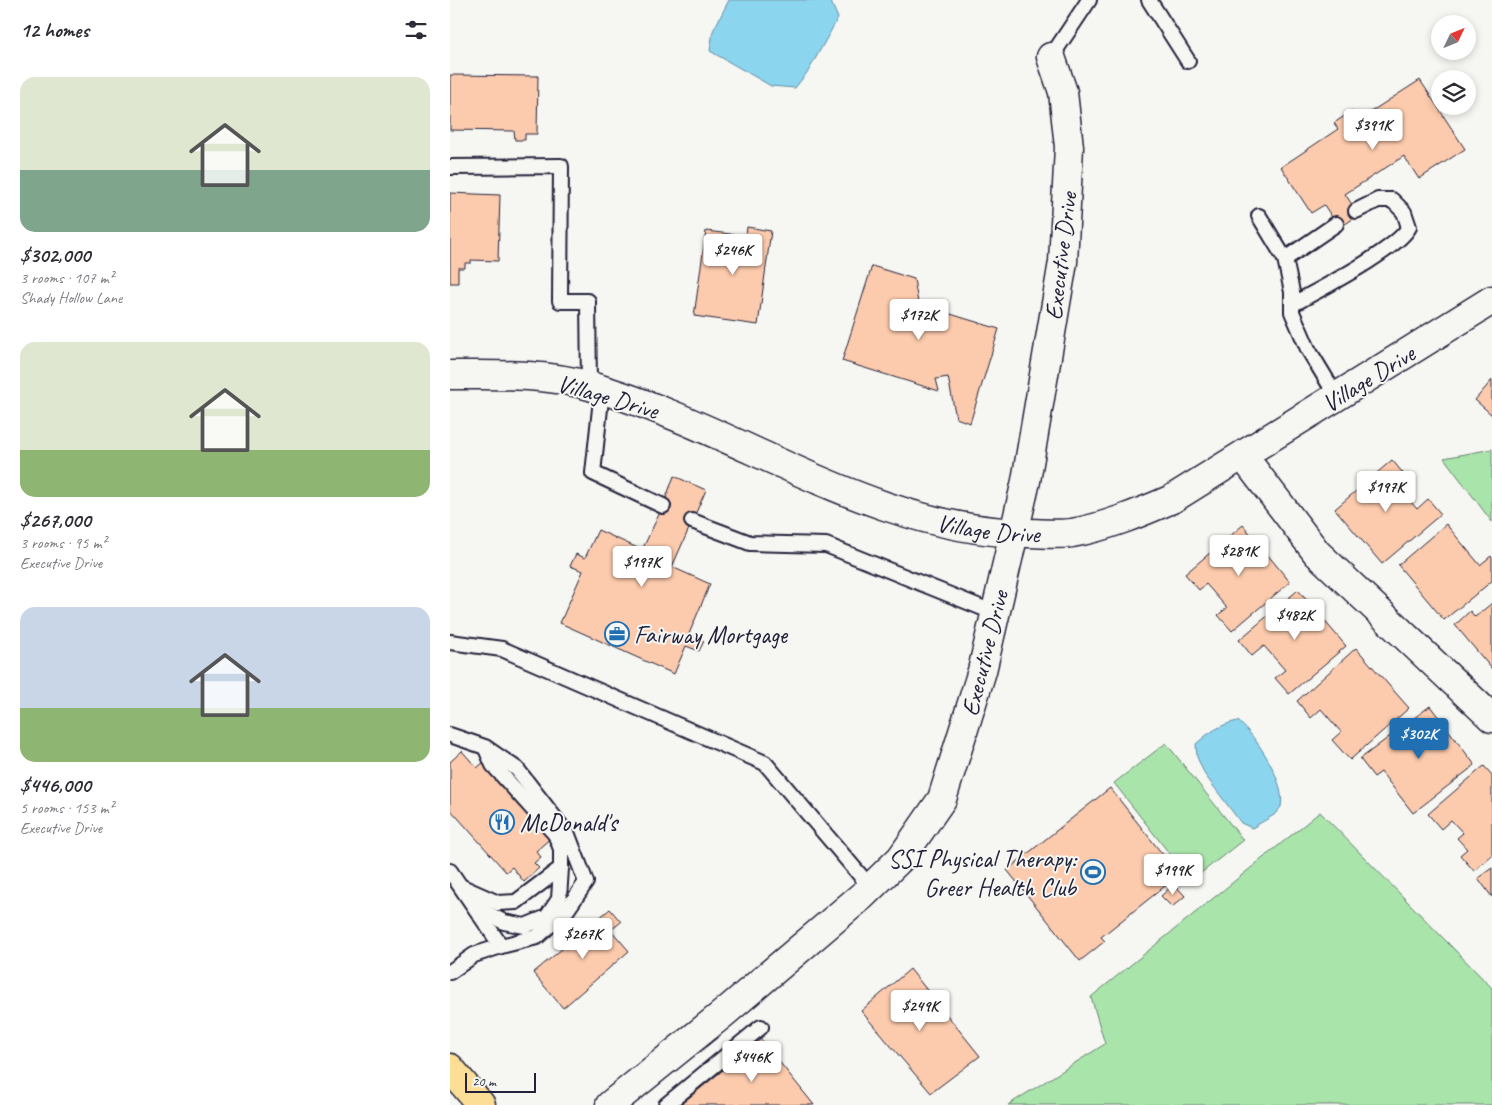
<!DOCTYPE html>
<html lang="en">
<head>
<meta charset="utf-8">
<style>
	:root { --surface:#fff; --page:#f2f2f3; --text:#2b2b33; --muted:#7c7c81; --accent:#1f6fb2 }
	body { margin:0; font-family:Caveat,sans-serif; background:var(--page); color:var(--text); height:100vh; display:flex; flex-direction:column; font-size:19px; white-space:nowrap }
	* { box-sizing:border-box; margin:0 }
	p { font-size:16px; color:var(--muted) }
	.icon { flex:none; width:28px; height:28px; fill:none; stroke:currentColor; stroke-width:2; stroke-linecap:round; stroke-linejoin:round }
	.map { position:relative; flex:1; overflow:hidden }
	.panel { display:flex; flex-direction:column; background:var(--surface); width:450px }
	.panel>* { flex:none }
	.needle { width:32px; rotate:47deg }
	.fabs { position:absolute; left:981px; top:15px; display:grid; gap:10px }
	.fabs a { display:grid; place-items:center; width:45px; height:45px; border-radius:50%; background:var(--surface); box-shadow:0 2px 8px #0003; font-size:25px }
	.scale { position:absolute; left:15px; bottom:12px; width:71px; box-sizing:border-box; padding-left:5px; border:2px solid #22223b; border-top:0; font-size:14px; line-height:18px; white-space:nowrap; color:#22223b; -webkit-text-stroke:4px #f6f6f2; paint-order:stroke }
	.price { position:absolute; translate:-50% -42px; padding:0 11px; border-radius:5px; background:#fff; color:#222; font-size:16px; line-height:32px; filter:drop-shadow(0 1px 2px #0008) }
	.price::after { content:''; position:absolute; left:50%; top:30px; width:15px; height:11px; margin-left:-8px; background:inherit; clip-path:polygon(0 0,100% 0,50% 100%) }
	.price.current { background:var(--accent); color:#fff }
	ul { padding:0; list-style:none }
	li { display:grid; align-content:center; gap:10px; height:265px; padding:0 20px }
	li span { display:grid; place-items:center; height:155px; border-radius:15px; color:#555 }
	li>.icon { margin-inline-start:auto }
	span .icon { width:90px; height:90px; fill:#fffc; stroke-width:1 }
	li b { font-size:21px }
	h2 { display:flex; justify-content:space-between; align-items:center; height:60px; padding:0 20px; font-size:21px }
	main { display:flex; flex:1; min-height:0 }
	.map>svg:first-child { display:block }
</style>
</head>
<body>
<main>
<section class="panel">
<h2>12 homes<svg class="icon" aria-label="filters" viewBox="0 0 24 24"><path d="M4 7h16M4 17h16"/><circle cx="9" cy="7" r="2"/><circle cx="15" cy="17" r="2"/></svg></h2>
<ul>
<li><span style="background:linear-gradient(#dfe7d0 60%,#7fa58c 0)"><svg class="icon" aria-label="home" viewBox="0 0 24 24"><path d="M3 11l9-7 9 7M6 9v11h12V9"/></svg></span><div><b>$302,000</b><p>3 rooms · 107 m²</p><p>Shady Hollow Lane</p></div></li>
<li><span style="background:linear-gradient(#dfe7d0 70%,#8fb573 0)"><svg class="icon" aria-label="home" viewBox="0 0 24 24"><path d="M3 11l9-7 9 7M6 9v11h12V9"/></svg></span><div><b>$267,000</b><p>3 rooms · 95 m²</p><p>Executive Drive</p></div></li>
<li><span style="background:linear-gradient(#c9d6e8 65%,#8fb573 0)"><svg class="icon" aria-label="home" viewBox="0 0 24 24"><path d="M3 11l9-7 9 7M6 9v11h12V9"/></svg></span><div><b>$446,000</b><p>5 rooms · 153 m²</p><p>Executive Drive</p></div></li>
</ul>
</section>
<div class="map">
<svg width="1042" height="1105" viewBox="0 0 1042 1105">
	<rect width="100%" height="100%" fill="#f6f6f2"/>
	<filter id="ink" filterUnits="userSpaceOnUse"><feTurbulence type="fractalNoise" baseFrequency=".02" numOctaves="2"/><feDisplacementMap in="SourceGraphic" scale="10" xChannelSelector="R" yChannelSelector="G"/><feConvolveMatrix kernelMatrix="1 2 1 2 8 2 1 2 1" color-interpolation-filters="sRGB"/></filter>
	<g filter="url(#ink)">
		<g fill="#a9e4aa" stroke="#668372">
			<path d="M1042,449V522L994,458Z"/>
			<path d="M716,743L793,840L741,881L664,783Z"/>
			<path d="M870,812L1042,988V1105H558L655,1044L641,997Z"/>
		</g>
		<g fill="#8cd5ee" stroke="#628da6">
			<path d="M279,0H380L388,18L359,70L345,88L321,86L260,51L263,31Z"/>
			<path d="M788,721C807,737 836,782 831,807L824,815L802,828L791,823L755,775L747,757L746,744C758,733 771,724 788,721Z"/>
		</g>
		<g fill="#fccaac" stroke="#22223b">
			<path d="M0,75L88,76L87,134H75V140H65L64,131L0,130Z"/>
			<path d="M970,80L1015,149L969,179L954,156L895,194L909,215L889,228L874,205L861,213L831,167L888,129L884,123L902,111L908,120Z"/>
			<path d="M0,193L50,195L48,261L21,260V263H15V268H8V283H0Z"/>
			<path d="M297,227L321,231L308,325L244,316L256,231L296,236Z"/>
			<path d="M422,266L464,279L471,320L482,318L481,308L549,329L520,423L506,418L498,377L486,379L489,391L392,361Z"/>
			<path d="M1042,380V415L1025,400Z"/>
			<path d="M942,460L957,478L947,486L967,509L978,499L991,514L932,564L885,509Z"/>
			<path d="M224,476L256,490L222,567L260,584L239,634L254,641L249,651L236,646L224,674L110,623L133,571L120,566L126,554L135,558L148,530L192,550L213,506Z"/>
			<path d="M996,524L1030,565L1041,556L1042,558V581L994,620L948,565Z"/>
			<path d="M793,525L840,582L782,631L768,615L777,608L756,584L749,590L735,574Z"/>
			<path d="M848,590L896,646L839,694L825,678L835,670L814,646L802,656L789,640Z"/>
			<path d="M1042,603V669L1005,625L1020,611L1025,617Z"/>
			<path d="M906,648L959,708L900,760L882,740L891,732L871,709L861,718L847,701Z"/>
			<path d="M980,706L1025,765L963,813L931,772L924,777L910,759Z"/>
			<path d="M12,751L27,768L36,760L103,836L86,851L91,857L84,863L89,868L74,882L62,867L56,872L0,809V762Z"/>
			<path d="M1034,766L1042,775V855L1024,871L1010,855L1017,849L1007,838L1013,833L1001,820L991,829L978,814Z"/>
			<path d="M660,788L729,875L651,937L655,941L630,961L557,870Z"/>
			<path d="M1042,868V897L1028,878Z"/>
			<path d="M724,884L735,896L722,907L711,896Z"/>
			<path d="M160,909L171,922L161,930L179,951L113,1008L83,973Z"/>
			<path d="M460,969L530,1056L481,1093L411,1011Z"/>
			<path d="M311,1039L364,1105H230Z"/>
		</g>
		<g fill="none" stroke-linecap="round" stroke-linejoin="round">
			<defs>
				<g id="lane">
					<path d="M699,0L738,61"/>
					<path d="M601,57L639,0"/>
					<path d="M0,167L111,166L110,301H138L139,385"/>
					<path d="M809,216L835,259L842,292V312L858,349L887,397"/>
					<path d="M835,259L886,224"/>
					<path d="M842,305C868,290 947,250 959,227L954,212L942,200H928L906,211"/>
					<path d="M152,390L143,473L213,506"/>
					<path d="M242,521L300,543L376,545L545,613"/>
					<path d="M0,642L52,649L315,763L421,888"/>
					<path d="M0,735L35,747L67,769L118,835L136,882L117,910L87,937L51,946L0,871"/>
					<path d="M12,887L48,903L66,902L111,868V849L105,834L43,765L36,749"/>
					<path d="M27,908L54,922L75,926L97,917L109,899L111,868"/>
					<path d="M0,972L24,955L51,946"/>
					<path d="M216,1105L311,1027"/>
				</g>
				<g id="street">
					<path id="s1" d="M0,375C46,375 95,373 140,386C286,427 422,531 576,533C591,533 607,535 622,533C656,527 690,513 722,499L1042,300"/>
					<path d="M793,456L867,553L1042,718"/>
					<path d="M160,1105L274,1013L413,895L451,858L492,799L532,671L564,533L576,481L613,262L619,147L613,92L601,57"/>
				</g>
				<path id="primary" d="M0,1068L31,1105"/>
			</defs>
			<use href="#lane" stroke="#22223b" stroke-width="18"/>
			<use href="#street" stroke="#22223b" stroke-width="31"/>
			<use href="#primary" stroke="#22223b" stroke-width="31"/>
			<use href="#lane" stroke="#f6f6f2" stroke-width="14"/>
			<use href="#street" stroke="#f6f6f2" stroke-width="28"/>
			<use href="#primary" stroke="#fcde96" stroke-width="28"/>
		</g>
	</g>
	<defs>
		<symbol id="office-ring" viewBox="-11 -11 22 22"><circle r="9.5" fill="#f6f6f2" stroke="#1f6fb2" stroke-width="1.5"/><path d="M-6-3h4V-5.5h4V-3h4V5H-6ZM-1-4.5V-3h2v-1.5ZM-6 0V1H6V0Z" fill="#1f6fb2"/></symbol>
		<symbol id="restaurant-ring" viewBox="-11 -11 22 22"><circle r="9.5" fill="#f6f6f2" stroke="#1f6fb2" stroke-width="1.5"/><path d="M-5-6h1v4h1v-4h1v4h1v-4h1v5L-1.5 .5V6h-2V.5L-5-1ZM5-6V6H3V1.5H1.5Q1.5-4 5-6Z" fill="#1f6fb2"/></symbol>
		<symbol id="stadium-ring" viewBox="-11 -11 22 22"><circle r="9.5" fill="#f6f6f2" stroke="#1f6fb2" stroke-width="1.5"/><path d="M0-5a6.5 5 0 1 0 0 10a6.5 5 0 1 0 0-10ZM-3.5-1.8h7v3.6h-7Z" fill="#1f6fb2"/></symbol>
	</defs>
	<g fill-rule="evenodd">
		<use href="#office-ring" x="153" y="620" width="28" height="28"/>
		<use href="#restaurant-ring" x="38" y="808" width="28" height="28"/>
		<use href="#stadium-ring" x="629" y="858" width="28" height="28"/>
	</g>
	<g text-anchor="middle" stroke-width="4" stroke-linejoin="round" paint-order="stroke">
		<g font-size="25" fill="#22223b" stroke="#f6f6f2">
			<text transform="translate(610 256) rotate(-83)" y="9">Executive Drive</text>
			<text transform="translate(918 378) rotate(-32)" y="9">Village Drive</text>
			<text transform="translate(158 396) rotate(16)" y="9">Village Drive</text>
			<text dy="9" stroke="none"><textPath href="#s1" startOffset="566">Village Drive</textPath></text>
			<text transform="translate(534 653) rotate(-76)" y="9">Executive Drive</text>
		</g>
		<g font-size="25" fill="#22223b" stroke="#f6f6f2" text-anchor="start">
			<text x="184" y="643">Fairway Mortgage</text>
			<text x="70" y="831">McDonald's</text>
			<text x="626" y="867" text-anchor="end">SSI Physical Therapy:<tspan x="626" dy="29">Greer Health Club</tspan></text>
		</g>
	</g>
</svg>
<div class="fabs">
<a><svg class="needle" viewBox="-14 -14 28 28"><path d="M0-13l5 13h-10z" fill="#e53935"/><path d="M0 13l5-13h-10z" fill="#7c7c81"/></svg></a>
<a><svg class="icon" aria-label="layers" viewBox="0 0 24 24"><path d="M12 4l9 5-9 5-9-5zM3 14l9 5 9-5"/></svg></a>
</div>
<div class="scale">20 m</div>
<b class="price" style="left:923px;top:151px">$391K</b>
<b class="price" style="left:283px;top:276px">$246K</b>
<b class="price" style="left:469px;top:341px">$172K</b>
<b class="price" style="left:936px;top:513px">$197K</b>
<b class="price" style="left:789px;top:577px">$281K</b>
<b class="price" style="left:192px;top:588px">$197K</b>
<b class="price" style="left:845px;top:641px">$482K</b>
<b class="price current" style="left:969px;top:760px">$302K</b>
<b class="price" style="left:723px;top:896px">$199K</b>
<b class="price" style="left:133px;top:960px">$267K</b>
<b class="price" style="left:470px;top:1032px">$249K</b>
<b class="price" style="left:302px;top:1083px">$446K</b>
</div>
</main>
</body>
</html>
